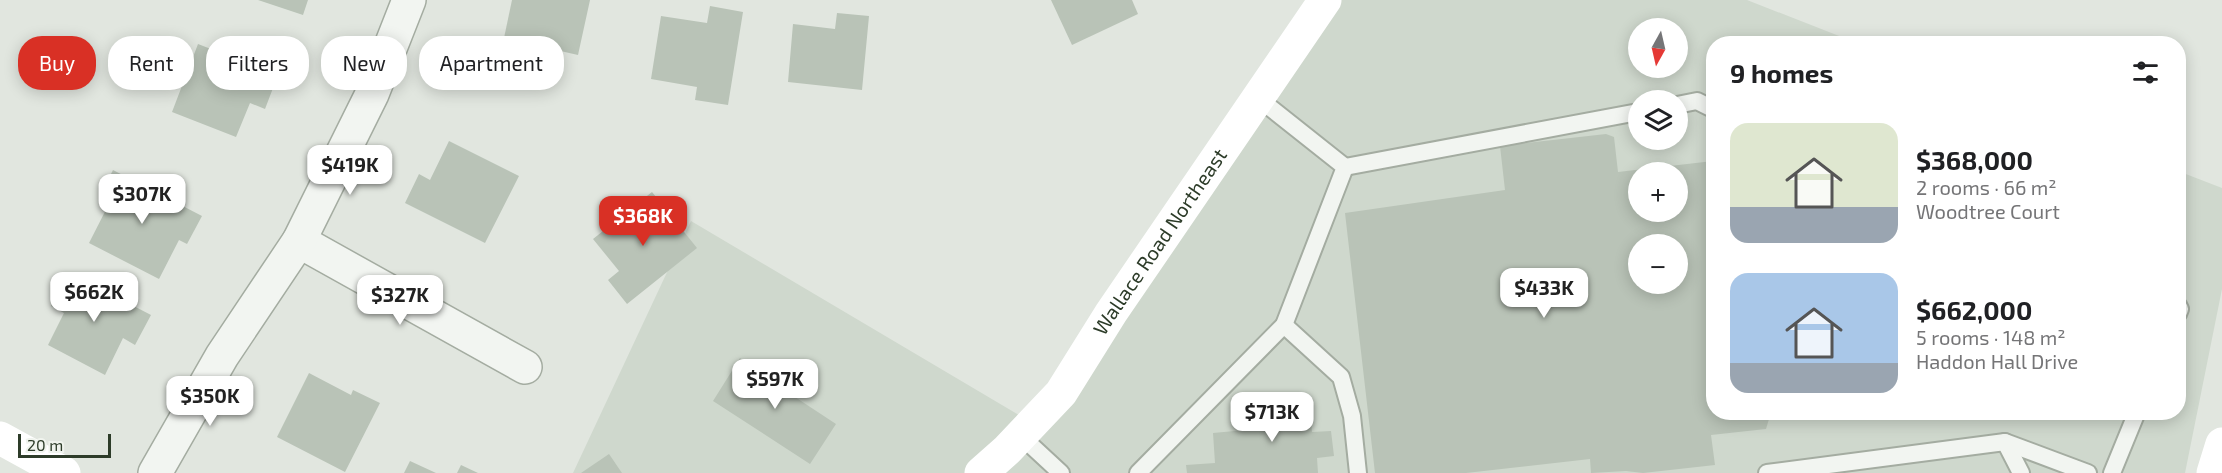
<!DOCTYPE html>
<html lang="en">
<head>
<meta charset="utf-8">
<style>
	:root { --surface:#fff; --page:#f2f2f2; --text:#202124; --muted:#757577; --accent:#d93025 }
	body { margin:0; font-family:"Exo 2",sans-serif; background:var(--page); color:var(--text); height:100vh; display:flex; flex-direction:column; font-size:22px; white-space:nowrap }
	* { box-sizing:border-box; margin:0 }
	p { font-size:20px; color:var(--muted) }
	.icon { flex:none; width:33px; height:33px; fill:none; stroke:currentColor; stroke-width:2; stroke-linecap:round; stroke-linejoin:round }
	.map { position:relative; flex:1; overflow:hidden }
	.drawer { position:absolute; left:1706px; top:36px; width:480px; height:384px; display:flex; flex-direction:column; background:var(--surface); border-radius:24px; box-shadow:0 3px 15px #0003 }
	.drawer>* { flex:none }
	.hud { position:absolute; left:18px; top:36px; width:570px; height:54px; display:flex; gap:12px }
	.needle { width:39px; rotate:188deg }
	.fabs { position:absolute; left:1628px; top:18px; display:grid; gap:12px }
	.fabs a { display:grid; place-items:center; width:60px; height:60px; border-radius:50%; background:var(--surface); box-shadow:0 3px 15px #0003; font-size:30px }
	.scale { position:absolute; left:18px; bottom:15px; width:93px; box-sizing:border-box; padding-left:6px; border:3px solid #2d3c29; border-top:0; font-size:16px; line-height:21px; white-space:nowrap; color:#2d3c29; -webkit-text-stroke:4px #f0f4ee; paint-order:stroke }
	.price { position:absolute; translate:-50% -51px; padding:0 14px; border-radius:12px; background:#fff; color:#222; font-size:20px; line-height:39px; filter:drop-shadow(0 2px 3px #0008) }
	.price::after { content:''; position:absolute; left:50%; top:36px; width:18px; height:14px; margin-left:-9px; background:inherit; clip-path:polygon(0 0,100% 0,50% 100%) }
	.price.on { background:var(--accent); color:#fff }
	ul { padding:0; list-style:none }
	li { display:flex; align-items:center; gap:18px; height:150px; padding:0 24px }
	li span { display:grid; place-items:center; flex:none; width:168px; height:120px; border-radius:18px; color:#555 }
	li>.icon { margin-inline-start:auto }
	span .icon { width:72px; height:72px; fill:#fffc; stroke-width:1 }
	li b { font-size:26px }
	h2 { display:flex; justify-content:space-between; align-items:center; height:72px; padding:0 24px; font-size:26px }
	.tag { padding:0 21px; border-radius:24px; background:var(--surface); box-shadow:0 3px 15px #0003; font-size:21px; line-height:54px }
	.tag.on { background:var(--accent); color:#fff }
	.map>svg:first-child { display:block }
</style>
</head>
<body>
<div class="map">
<svg width="2222" height="473" viewBox="0 0 2222 473">
	<rect width="100%" height="100%" fill="#e1e6df"/>
	<path fill="#cfd8cd" fill-rule="evenodd" d="M1326,0H1747L1857,43L1713,44V412H2178V171L2222,188V289L2185,473H573L691,221L1029,421ZM1638,28H1677V68H1638ZM1638,100H1677V140H1638ZM1638,172H1677V212H1638ZM1638,244H1677V284H1638Z"/>
	<g fill="#b9c3b7" fill-rule="evenodd">
		<path d="M258,0H308L303,15Z"/>
		<path d="M512,0H590L578,55L504,38Z"/>
		<path d="M1051,0H1132L1138,14L1072,45Z"/>
		<path d="M710,6L743,12L728,105L695,100L697,87L651,79L661,16L707,23Z"/>
		<path d="M837,13L869,16L862,90L788,82L793,24L835,29Z"/>
		<path d="M198,44L278,75L265,109L250,103L236,137L172,112Z"/>
		<path d="M1606,134L1614,137L1618,172L1713,161V412L1813,414L1769,419L1766,429L1711,435L1715,465L1643,473L1626,471L1591,473L1590,459L1466,473H1375L1345,213L1505,190L1500,146ZM1638,172H1677V212H1638ZM1638,244H1677V284H1638Z"/>
		<path d="M449,141L519,176L485,243L405,203L419,174L430,180Z"/>
		<path d="M113,170L202,216L187,244L179,240L159,279L89,243L113,196L103,190Z"/>
		<path d="M652,192L697,248L627,304L608,280L619,271L593,239Z"/>
		<path d="M68,272L151,315L135,345L123,338L105,375L48,345L64,313L51,306Z"/>
		<path d="M740,358L773,380L780,369L804,385L795,397L836,424L810,464L713,401Z"/>
		<path d="M309,373L351,395L353,390L380,403L345,472L277,437Z"/>
		<path d="M1309,396L1312,432L1331,431L1334,456L1317,458L1318,473H1187L1186,465L1215,463L1213,433L1267,428L1265,399Z"/>
		<path d="M609,454L622,473H581Z"/>
		<path d="M410,461L436,473H404Z"/>
		<path d="M461,465L478,473H457Z"/>
	</g>
	<g fill="none" stroke-linecap="round" stroke-linejoin="round">
		<defs>
			<g id="lane">
				<path d="M1677,105L1697,101L1713,109"/>
				<path d="M1345,167L1638,112"/>
				<path d="M2178,305L2180,309L2178,314"/>
				<path d="M1284,325L1341,377L1352,416L1358,473"/>
				<path d="M1020,435L1061,473"/>
				<path d="M2005,442L2021,473"/>
				<path d="M1138,473L1284,325L1345,167L1258,98"/>
				<path d="M1767,473L2005,442L2088,473"/>
				<path d="M2112,473L2137,412"/>
			</g>
			<g id="street">
				<path d="M299,241L525,367"/>
				<path d="M155,473L222,356L299,241L372,94L409,0"/>
			</g>
		</defs>
		<use href="#lane" stroke="#a4aca1" stroke-width="20"/>
		<use href="#street" stroke="#a4aca1" stroke-width="36"/>
		<use href="#lane" stroke="#f2f5f1" stroke-width="16"/>
		<use href="#street" stroke="#f2f5f1" stroke-width="33"/>
		<g stroke="#fff" stroke-width="33">
			<path d="M0,438L64,473"/>
			<path id="s1" d="M981,473L1007,450L1061,393L1111,313L1325,0"/>
			<path d="M2213,473L2222,444"/>
		</g>
	</g>
	<g text-anchor="middle" stroke-width="5" stroke-linejoin="round" paint-order="stroke">
		<g font-size="20" fill="#2d3c29" stroke="#f0f4ee">
			<text dy="7" stroke="none"><textPath href="#s1" startOffset="294">Wallace Road Northeast</textPath></text>
		</g>
	</g>
</svg>
<div class="fabs">
<a><svg class="needle" viewBox="-14 -14 28 28"><path d="M0-13l5 13h-10z" fill="#e53935"/><path d="M0 13l5-13h-10z" fill="#757577"/></svg></a>
<a><svg class="icon" aria-label="layers" viewBox="0 0 24 24"><path d="M12 4l9 5-9 5-9-5zM3 14l9 5 9-5"/></svg></a>
<a>+</a>
<a>−</a>
</div>
<div class="scale">20 m</div>
<b class="price" style="left:350px;top:196px">$419K</b>
<b class="price" style="left:142px;top:225px">$307K</b>
<b class="price on" style="left:643px;top:247px">$368K</b>
<b class="price" style="left:1544px;top:319px">$433K</b>
<b class="price" style="left:94px;top:323px">$662K</b>
<b class="price" style="left:400px;top:326px">$327K</b>
<b class="price" style="left:775px;top:410px">$597K</b>
<b class="price" style="left:210px;top:427px">$350K</b>
<b class="price" style="left:1272px;top:443px">$713K</b>
<div class="hud">
<a class="tag on">Buy</a>
<a class="tag">Rent</a>
<a class="tag">Filters</a>
<a class="tag">New</a>
<a class="tag">Apartment</a>
</div>
<section class="drawer">
<h2>9 homes<svg class="icon" aria-label="filters" viewBox="0 0 24 24"><path d="M4 7h16M4 17h16"/><circle cx="9" cy="7" r="2"/><circle cx="15" cy="17" r="2"/></svg></h2>
<ul>
<li><span style="background:linear-gradient(#dfe7d0 70%,#9aa5b1 0)"><svg class="icon" aria-label="home" viewBox="0 0 24 24"><path d="M3 11l9-7 9 7M6 9v11h12V9"/></svg></span><div><b>$368,000</b><p>2 rooms · 66 m²</p><p>Woodtree Court</p></div></li>
<li><span style="background:linear-gradient(#a9c7e8 75%,#9aa5b1 0)"><svg class="icon" aria-label="home" viewBox="0 0 24 24"><path d="M3 11l9-7 9 7M6 9v11h12V9"/></svg></span><div><b>$662,000</b><p>5 rooms · 148 m²</p><p>Haddon Hall Drive</p></div></li>
</ul>
</section>
</div>
</body>
</html>
